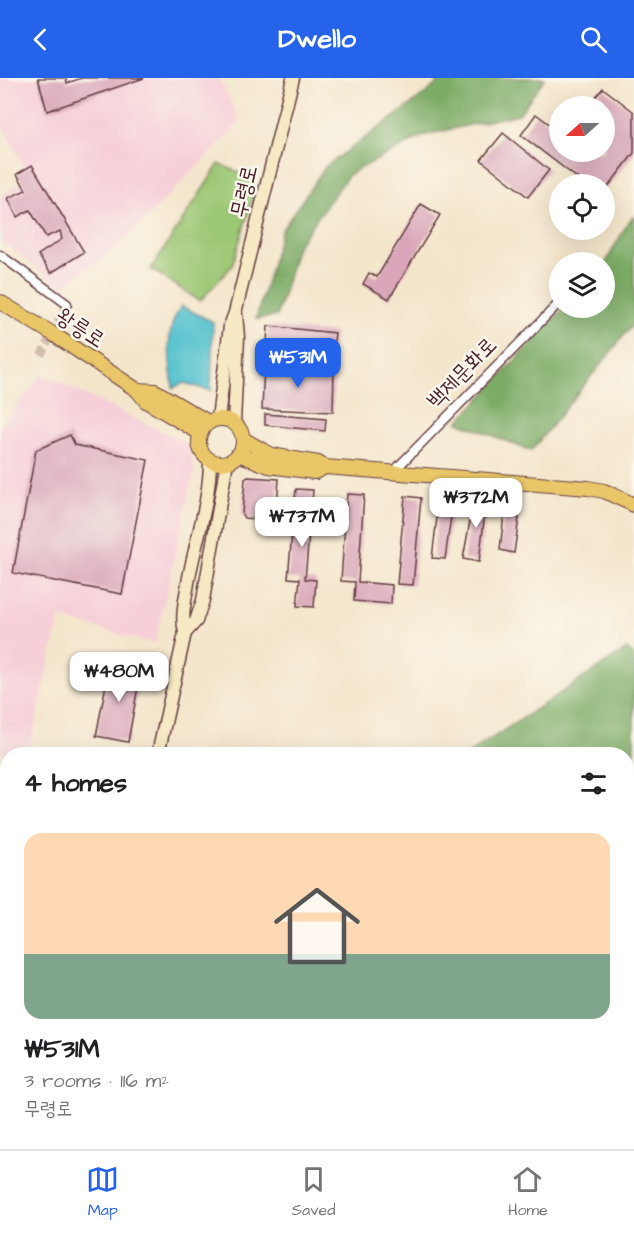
<!DOCTYPE html>
<html lang="en">
<head>
<meta charset="utf-8">
<style>
	:root { --surface:#fff; --page:#f2f2f2; --text:#202124; --muted:#757577; --line:#e0e0e0; --accent:#2563eb }
	body { margin:0; font-family:"Architects Daughter","Poor Story",sans-serif; background:var(--page); color:var(--text); height:100vh; display:flex; flex-direction:column; font-size:22px; white-space:nowrap }
	* { box-sizing:border-box; margin:0 }
	p { font-size:20px; color:var(--muted) }
	.icon { flex:none; width:33px; height:33px; fill:none; stroke:currentColor; stroke-width:2; stroke-linecap:round; stroke-linejoin:round }
	.map { position:relative; flex:1; overflow:hidden }
	.details { position:absolute; left:0px; top:669px; width:634px; height:402px; display:flex; flex-direction:column; background:var(--surface); border-radius:24px 24px 0 0; box-shadow:0 6px 24px #0002 }
	.details>* { flex:none }
	.needle { width:39px; rotate:249deg }
	.controls { position:absolute; left:549px; top:18px; display:grid; gap:12px }
	.controls a { display:grid; place-items:center; width:66px; height:66px; border-radius:50%; background:var(--surface); box-shadow:0 6px 24px #0002; font-size:30px }
	.price { position:absolute; translate:-50% -51px; padding:0 14px; border-radius:12px; background:#fff; color:#222; font-size:20px; line-height:39px; filter:drop-shadow(0 2px 3px #0008) }
	.price::after { content:''; position:absolute; left:50%; top:36px; width:18px; height:14px; margin-left:-9px; background:inherit; clip-path:polygon(0 0,100% 0,50% 100%) }
	.price.current { background:var(--accent); color:#fff }
	ul { padding:0; list-style:none }
	li { display:grid; align-content:center; gap:12px; height:318px; padding:0 24px }
	li+li { border-top:2px solid var(--line) }
	li span { display:grid; place-items:center; height:186px; border-radius:18px; color:#555 }
	li>.icon { margin-inline-start:auto }
	span .icon { width:108px; height:108px; fill:#fffc; stroke-width:1 }
	li b { font-size:26px }
	h2 { display:flex; justify-content:space-between; align-items:center; height:72px; padding:0 24px; font-size:26px }
	header { display:flex; justify-content:space-between; align-items:center; height:78px; padding:0 24px; background:var(--accent); color:#fff; font-size:27px; font-weight:700 }
	.tabs { display:flex; justify-content:space-around; align-items:center; height:84px; border-top:2px solid var(--line); background:var(--surface); font-size:16px; color:var(--muted) }
	.tabs a { display:grid; justify-items:center; gap:3px }
	.tabs .current { color:var(--accent) }
	.map>svg:first-child { display:block }
</style>
</head>
<body>
<header><svg class="icon" aria-label="back" viewBox="0 0 24 24"><path d="M15 5l-7 7 7 7"/></svg>Dwello<svg class="icon" aria-label="search" viewBox="0 0 24 24"><circle cx="10" cy="10" r="6"/><path d="M15 15l6 6"/></svg></header>
<div class="map">
<svg width="634" height="1071" viewBox="0 0 634 1071">
	<rect width="100%" height="100%" fill="#fbf7ec"/>
	<filter id="ink" filterUnits="userSpaceOnUse"><feTurbulence type="fractalNoise" baseFrequency=".0167" numOctaves="2"/><feDisplacementMap in="SourceGraphic" scale="12" xChannelSelector="R" yChannelSelector="G"/><feConvolveMatrix kernelMatrix="1 2 1 2 8 2 1 2 1" color-interpolation-filters="sRGB"/></filter>
	<filter id="wash" filterUnits="userSpaceOnUse"><feTurbulence type="fractalNoise" baseFrequency=".008" numOctaves="4" result="noise"/><feDisplacementMap in="SourceGraphic" scale="24" xChannelSelector="R" yChannelSelector="G"/><feGaussianBlur stdDeviation="1.35" result="paint"/><feColorMatrix in="noise" values="0 0 0 0 0 0 0 0 0 0 0 0 0 0 0 0 0 1.4 0 .05"/><feComposite in="paint" operator="in"/></filter>
	<g filter="url(#wash)">
		<rect width="100%" height="100%" fill="#f4e6cc"/>
		<g fill="#f6cfd8">
			<path d="M0,0H219L240,44L123,165L62,209L0,163V119L29,97L0,44Z"/>
			<path d="M42,296L188,366L194,392L155,566L60,540L28,676L7,678L0,676V348Z"/>
		</g>
		<path fill="#9cc774" stroke="#737350" stroke-width="1.5" d="M219,86L243,96L255,113L232,188L200,223L151,191Z"/>
		<g fill="#7dac66" stroke="#646648" stroke-width="1.5">
			<path d="M443,0H545L519,36L425,57L349,96L297,168L277,238L256,241L281,153L325,89L424,17Z"/>
			<path d="M634,138V245L531,373L458,344L564,230H604L605,186L627,146Z"/>
			<path d="M627,571L634,577V696L627,716V676H468Z"/>
			<path d="M627,777L634,778V1071H457L436,1064H627Z"/>
		</g>
		<path fill="#56c3cf" stroke="#50717d" stroke-width="1.5" d="M181,228L213,244L211,313L184,305L173,310C170,279 163,256 181,228Z"/>
		<g id="blocks">
			<g fill="#daa7ba">
				<path d="M38,0H66L67,5L82,0H144L47,33Z"/>
				<path d="M603,10L634,34V75L604,114V106H585L521,57L536,36L560,54V74H604V28H588Z"/>
				<path d="M503,55L549,92L528,119L481,82Z"/>
				<path d="M32,87L84,174L51,195L38,177L62,161L60,153L46,159L30,132L17,139L8,120L26,112L17,96Z"/>
				<path d="M421,126L440,137L389,221L363,206L369,195L377,199Z"/>
				<path d="M268,248L335,255L333,271L267,265Z"/>
				<path d="M264,288L334,291L333,334L262,331Z"/>
				<path d="M265,336L326,341L325,353L265,347Z"/>
				<path d="M70,357L75,367L148,382L122,516L13,495L36,372Z"/>
				<path d="M248,399L279,401L276,443L244,440L242,436L245,401Z"/>
				<path d="M296,411L313,412L305,501L316,502L314,529L297,528L300,501L288,500Z"/>
				<path d="M440,415L454,417L445,481L432,480Z"/>
				<path d="M347,416L364,417L358,504L392,507L391,526L354,523L355,504L341,503Z"/>
				<path d="M475,416L487,418L479,484L463,481Z"/>
				<path d="M405,418L421,420L413,507L397,506Z"/>
				<path d="M504,436L519,440L514,475L500,472Z"/>
				<path d="M76,583L103,588L101,605L74,600Z"/>
				<path d="M110,586L141,592L128,664L96,658Z"/>
			</g>
		</g>
	</g>
	<g filter="url(#ink)">
		<use href="#blocks" fill-opacity="0" stroke="#643d43" stroke-width="1.5"/>
		<g fill="none" stroke-linecap="round" stroke-linejoin="round">
			<path stroke="#d2beac" stroke-width="8" stroke-dasharray="8 4" stroke-linecap="butt" d="M41,277L67,226"/>
			<defs>
				<g id="minor">
					<path d="M0,177L67,226"/>
					<path d="M393,394L560,224"/>
				</g>
				<g id="secondary">
					<path d="M218,340L230,248L235,235L293,0"/>
					<path d="M234,345L238,259L236,236"/>
					<path d="M185,555L196,543L203,522L227,384"/>
					<path d="M158,676L185,555C181,538 185,523 188,505C195,464 210,424 210,382"/>
					<path d="M0,912L8,915"/>
					<path d="M71,1071L73,1064"/>
				</g>
				<g id="primary">
					<path d="M0,224L53,256L137,312L146,323L200,355"/>
					<path d="M137,312L155,313L208,344"/>
					<circle cx="221" cy="363" r="22"/>
					<path d="M243,361L271,377L318,385L325,389L588,410L604,413L634,427"/>
					<path d="M238,376L269,388L315,394L325,389"/>
				</g>
			</defs>
			<use href="#minor" stroke="#643d43" stroke-width="11"/>
			<use href="#secondary" stroke="#643d43" stroke-width="15"/>
			<use href="#primary" stroke="#643d43" stroke-width="16"/>
			<use href="#minor" stroke="#fff" stroke-width="8"/>
			<use href="#secondary" stroke="#f6e9c3" stroke-width="12"/>
			<use href="#primary" stroke="#e9c769" stroke-width="14"/>
		</g>
	</g>
	<g text-anchor="middle" stroke-width="5" stroke-linejoin="round" paint-order="stroke">
		<g font-size="22" fill="#4a1f2b" stroke="#fbf7ec">
			<text transform="translate(243 113) rotate(-77)" y="8">무령로</text>
			<text transform="translate(81 249) rotate(33)" y="8">왕릉로</text>
			<text transform="translate(461 294) rotate(-46)" y="8">백제문화로</text>
		</g>
	</g>
</svg>
<div class="controls">
<a><svg class="needle" viewBox="-14 -14 28 28"><path d="M0-13l5 13h-10z" fill="#e53935"/><path d="M0 13l5-13h-10z" fill="#757577"/></svg></a>
<a><svg class="icon" aria-label="locate" viewBox="0 0 24 24"><circle cx="12" cy="12" r="6"/><path d="M12 2v4M12 18v4M2 12h4M18 12h4"/></svg></a>
<a><svg class="icon" aria-label="layers" viewBox="0 0 24 24"><path d="M12 4l9 5-9 5-9-5zM3 14l9 5 9-5"/></svg></a>
</div>
<b class="price current" style="left:298px;top:311px">₩531M</b>
<b class="price" style="left:476px;top:451px">₩372M</b>
<b class="price" style="left:302px;top:470px">₩737M</b>
<b class="price" style="left:119px;top:625px">₩480M</b>
<section class="details">
<h2>4 homes<svg class="icon" aria-label="filters" viewBox="0 0 24 24"><path d="M4 7h16M4 17h16"/><circle cx="9" cy="7" r="2"/><circle cx="15" cy="17" r="2"/></svg></h2>
<ul>
<li><span style="background:linear-gradient(#ffd9b3 65%,#7fa58c 0)"><svg class="icon" aria-label="home" viewBox="0 0 24 24"><path d="M3 11l9-7 9 7M6 9v11h12V9"/></svg></span><div><b>₩531M</b><p>3 rooms · 116 m²</p><p>무령로</p></div></li>
</ul>
</section>
</div>
<nav class="tabs">
<a class="current"><svg class="icon" aria-label="map" viewBox="0 0 24 24"><path d="M3 6l6-2 6 2 6-2v14l-6 2-6-2-6 2zM9 4v14M15 6v14"/></svg>Map</a>
<a><svg class="icon" aria-label="saved" viewBox="0 0 24 24"><path d="M7 4h10v16l-5-4-5 4z"/></svg>Saved</a>
<a><svg class="icon" aria-label="home" viewBox="0 0 24 24"><path d="M3 11l9-7 9 7M6 9v11h12V9"/></svg>Home</a>
</nav>
</body>
</html>
